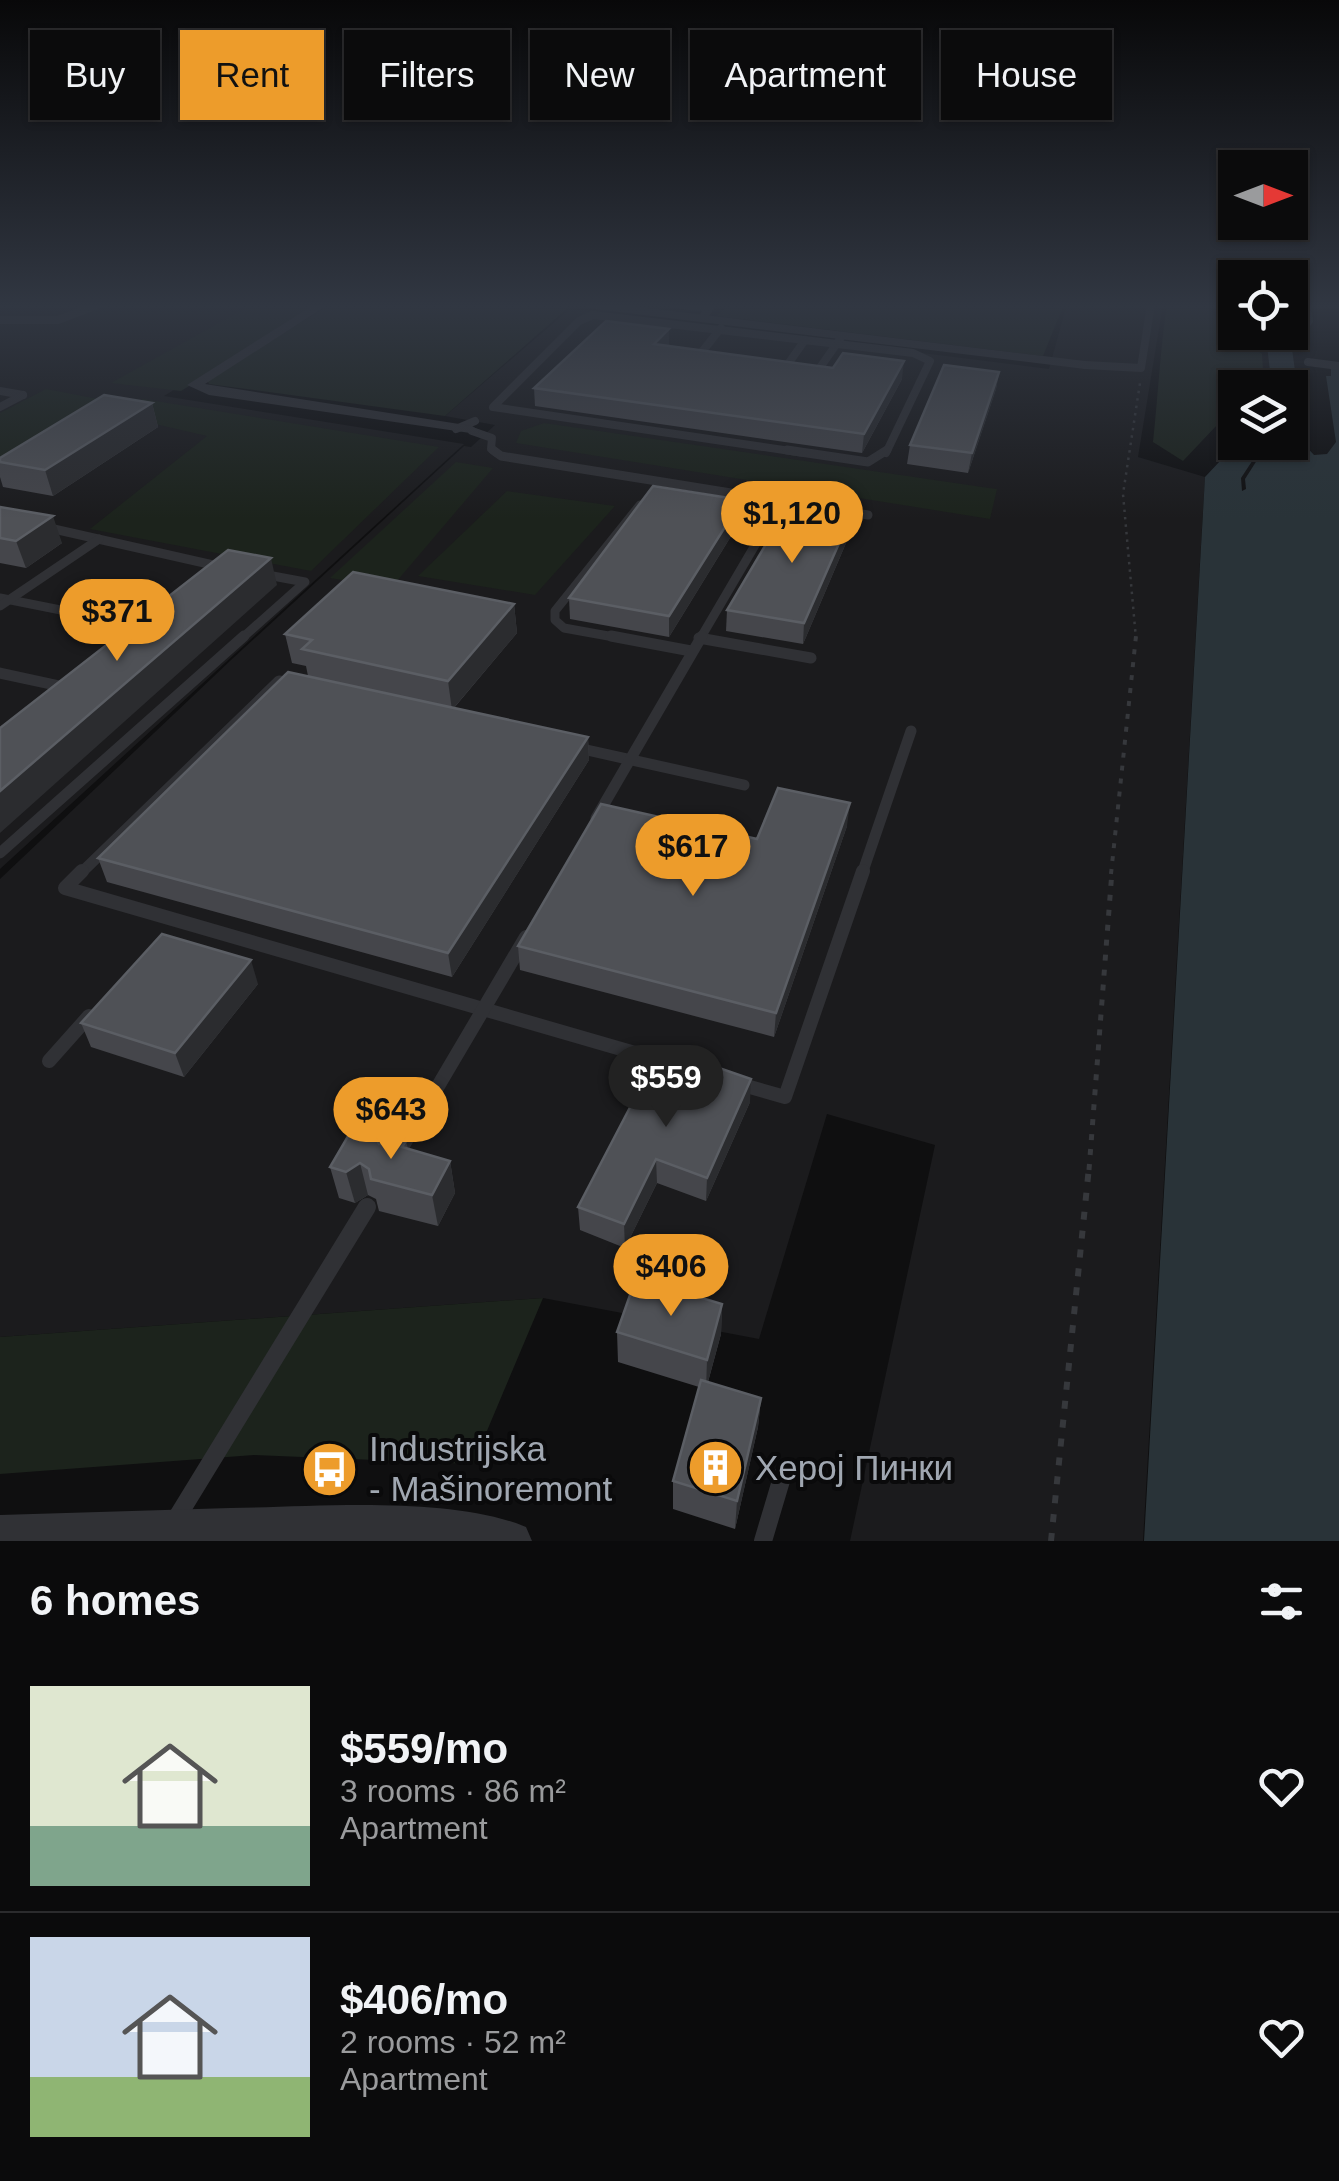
<!DOCTYPE html>
<html lang="en">
<head>
<meta charset="utf-8">
<style>
	:root { --surface:#0b0b0c; --page:#19191a; --text:#f1f3f6; --muted:#9a9b9d; --line:#2b2b2d; --accent:#ed9c2b }
	body { margin:0; font-family:Helvetica,sans-serif; background:var(--page); color:var(--text); height:100vh; display:flex; flex-direction:column; font-size:38px; white-space:nowrap }
	* { box-sizing:border-box; margin:0 }
	p { font-size:32px; color:var(--muted) }
	.icon { flex:none; width:55px; height:55px; fill:none; stroke:currentColor; stroke-width:2; stroke-linecap:round; stroke-linejoin:round }
	.map { position:relative; height:1541px; overflow:hidden }
	.details { display:flex; flex-direction:column; background:var(--surface); flex:1 }
	.details>* { flex:none }
	.guide { position:absolute; left:30px; top:30px; width:1280px; height:90px; display:flex; gap:20px }
	.needle { width:65px; rotate:90deg }
	.controls { position:absolute; left:1218px; top:150px; display:grid; gap:20px }
	.controls a { display:grid; place-items:center; width:90px; height:90px; border-radius:0px; background:var(--surface); box-shadow:0 2px 8px #0004,0 0 0 2px var(--line); font-size:50px }
	.price { position:absolute; translate:-50% -85px; padding:0 22px; border-radius:35px; background:var(--accent); color:#111; font-size:32px; line-height:65px; filter:drop-shadow(0 2px 5px #0008) }
	.price::after { content:''; position:absolute; left:50%; top:60px; width:30px; height:22px; margin-left:-15px; background:inherit; clip-path:polygon(0 0,100% 0,50% 100%) }
	.price.current { background:#222; color:#fff }
	ul { padding:0; list-style:none }
	li { display:flex; align-items:center; gap:30px; height:250px; padding:0 30px }
	li+li { border-top:2px solid var(--line) }
	li span { display:grid; place-items:center; flex:none; width:280px; height:200px; border-radius:0px; color:#555 }
	li>.icon { margin-inline-start:auto }
	span .icon { width:120px; height:120px; fill:#fffc; stroke-width:1 }
	li b { font-size:42px }
	h2 { display:flex; justify-content:space-between; align-items:center; height:120px; padding:0 30px; font-size:42px }
	.pill { padding:0 35px; border-radius:0px; background:var(--surface); box-shadow:0 2px 8px #0004,0 0 0 2px var(--line); font-size:35px; line-height:90px }
	.pill.current { background:var(--accent); color:#111 }
	.map>svg:first-child { display:block }
</style>
</head>
<body>
<div class="map">
<svg width="1339" height="1541" viewBox="0 0 1339 1541">
	<rect width="100%" height="100%" fill="#0f0f10"/>
	<g fill="#1b1b1d">
		<path d="M0,304H312L164,396L464,444L0,869Z"/>
		<path d="M1067,304H1163L1138,457L1205,477L1143,1541H850L935,1145L827,1114L759,1339L543,1298L0,1337V879L231,660L464,446L471,447L495,425L445,416L570,309L1049,369Z"/>
	</g>
	<g fill="#1c231c">
		<path d="M253,304H322L181,391L111,383Z"/>
		<path d="M331,304H556L571,305L445,416L209,384L207,380Z"/>
		<path d="M728,304H1064L1043,356L717,316Z"/>
		<path d="M1167,304H1209L1216,318L1262,354L1264,387L1235,388V426L1217,425L1183,461L1153,442C1158,395 1160,351 1167,304Z"/>
		<path d="M46,389L119,403L0,473V413Z"/>
		<path d="M143,399L439,447L311,571L90,529L207,436L116,415Z"/>
		<path d="M544,423L996,489H997L990,519L516,443L521,431Z"/>
		<path d="M456,462L493,468L391,588L330,578Z"/>
		<path d="M507,491L615,506L535,595L418,576Z"/>
		<path d="M543,1298L473,1464L254,1455L0,1474V1337Z"/>
	</g>
	<path fill="#293338" d="M1290,304H1311L1313,322L1292,349L1303,429L1300,440L1314,455L1327,454L1336,442L1326,376H1331V366L1339,367V1541H1144L1205,477L1237,443H1264L1241,478L1242,491L1246,489L1245,479L1268,443L1290,442V388L1272,387L1267,346L1270,345L1261,333L1290,332Z"/>
	<g fill="none" stroke-linecap="round" stroke-linejoin="round">
		<path stroke="#36383c" stroke-width="2.5" stroke-dasharray="2.5 5" stroke-linecap="butt" d="M1136,639L1123,494L1140,383"/>
		<path stroke="#36383c" stroke-width="4" stroke-dasharray="5 8" stroke-linecap="butt" d="M1111,874L1136,636"/>
		<path stroke="#36383c" stroke-width="5" stroke-dasharray="6 9" stroke-linecap="butt" d="M1089,1170L1112,871"/>
		<path stroke="#36383c" stroke-width="6" stroke-dasharray="8 11" stroke-linecap="butt" d="M1051,1541L1089,1167"/>
		<g stroke="#303135" stroke-width="8">
			<path d="M673,304L710,308L702,318"/>
			<path d="M0,320H58L100,304"/>
			<path d="M705,360L701,353L721,328"/>
			<path d="M1308,362L1339,366"/>
			<path d="M1085,365L1141,368L1151,304"/>
			<path d="M778,367L788,364L805,340"/>
			<path d="M819,369L840,339"/>
			<path d="M0,391L23,395"/>
			<path d="M0,407L23,395"/>
			<path d="M456,429L475,421"/>
			<path d="M472,431L492,438L491,449L496,453"/>
			<path d="M804,453L493,407L579,321L593,315L913,353L930,361L886,453"/>
		</g>
		<g stroke="#303135" stroke-width="9">
			<path d="M493,450L501,456L868,515"/>
			<path d="M787,450L868,462L887,450"/>
			<path d="M45,527L222,567"/>
			<path d="M0,598L146,627"/>
			<path d="M0,606L99,539"/>
			<path d="M699,638L705,639"/>
			<path d="M241,639L305,582L262,574"/>
			<path d="M625,639L564,628L555,620V611L640,505"/>
			<path d="M700,639L781,501"/>
		</g>
		<g stroke="#303135" stroke-width="11">
			<path d="M611,636L691,651"/>
			<path d="M699,638L811,658"/>
			<path d="M0,673L69,688"/>
			<path d="M578,748L744,785"/>
			<path d="M596,818L702,636"/>
			<path d="M0,853L244,636"/>
			<path d="M80,874L279,681L286,682"/>
			<path d="M862,874L911,731"/>
		</g>
		<g stroke="#303135" stroke-width="14">
			<path d="M82,871L65,888L666,1062"/>
			<path d="M49,1061L89,1016"/>
			<path d="M736,1083L785,1097L863,871"/>
			<path d="M398,1154L526,937"/>
		</g>
		<g stroke="#303135" stroke-width="18">
			<path d="M176,1519L367,1207"/>
			<path d="M763,1541L783,1474"/>
		</g>
		<g fill="#303135" fill-rule="evenodd">
			<path d="M315,304H329L205,384L472,426L480,431L477,434L209,395L187,385Z"/>
			<path d="M581,304H614L1085,361L1092,365L1085,369L587,308Z"/>
			<path d="M230,1508C314,1507 449,1495 526,1527L532,1541H0V1515Z"/>
		</g>
	</g>
	<g fill="#45464b">
		<path d="M669,346L902,379L862,453L535,406L534,388Z"/>
		<path d="M999,372L996,389L968,473L907,464L910,445Z"/>
		<path d="M152,403L158,427L53,496L3,487L0,477V458Z"/>
		<path d="M0,507L62,543L26,568L0,563Z"/>
		<path d="M741,520L669,637L570,619L569,598Z"/>
		<path d="M849,536L803,644L726,631L727,610Z"/>
		<path d="M514,604L517,633L454,708L588,737L589,760L452,977L107,882L98,858L308,676L306,666L292,663L285,634Z"/>
		<path d="M847,826L774,1037L520,970L518,946Z"/>
		<path d="M258,984L184,1077L91,1047L81,1023Z"/>
		<path d="M750,1102L706,1201L657,1183L625,1248L580,1230L578,1207Z"/>
		<path d="M406,1141L408,1149L450,1161L455,1193L438,1226L379,1211L376,1199L368,1195L355,1203L339,1198L330,1167L379,1144Z"/>
		<path d="M722,1304L721,1334L708,1382L761,1398L758,1427L735,1529L673,1509V1481L699,1387L618,1362L617,1332Z"/>
	</g>
	<g fill="#2b2c2f">
		<path d="M669,329V346L654,344Z"/>
		<path d="M904,361L902,379L862,453L864,434Z"/>
		<path d="M999,372L996,389L968,473L972,453Z"/>
		<path d="M152,403L158,427L53,496L45,470Z"/>
		<path d="M742,500L741,520L669,637V616Z"/>
		<path d="M53,516L62,543L26,568L16,541Z"/>
		<path d="M851,516L849,536L803,644L804,623Z"/>
		<path d="M271,558L277,585L0,833V791Z"/>
		<path d="M514,604L517,633L452,710L448,681Z"/>
		<path d="M588,737L589,760L452,977L448,953Z"/>
		<path d="M850,803L847,826L774,1037L776,1013Z"/>
		<path d="M251,960L258,984L184,1077L175,1053Z"/>
		<path d="M751,1079L750,1102L706,1201L707,1178Z"/>
		<path d="M656,1159L657,1183L625,1248L624,1224Z"/>
		<path d="M450,1161L455,1193L438,1226L432,1195Z"/>
		<path d="M360,1163L368,1195L355,1203L346,1172Z"/>
		<path d="M722,1304L721,1334L706,1389L707,1360Z"/>
		<path d="M761,1398L758,1427L735,1529L737,1501Z"/>
	</g>
	<g fill="#4f5156" stroke="#5b5e64" stroke-width="2.5">
		<path d="M606,321L669,329L654,344L833,368L843,353L904,361L864,434L534,388Z"/>
		<path d="M944,365L999,372L972,453L910,445Z"/>
		<path d="M104,395L152,403L45,470L0,462V458Z"/>
		<path d="M653,486L742,500L669,616L569,598Z"/>
		<path d="M0,507L53,516L16,541L0,538Z"/>
		<path d="M788,507L851,516L804,623L727,610Z"/>
		<path d="M228,550L271,558L0,791V728Z"/>
		<path d="M353,572L514,604L448,681L302,649L312,640L285,634Z"/>
		<path d="M288,672L588,737L448,953L98,858Z"/>
		<path d="M778,788L850,803L776,1013L518,946L601,804L757,839Z"/>
		<path d="M162,934L251,960L175,1053L81,1023Z"/>
		<path d="M661,1048L751,1079L707,1178L656,1159L624,1224L578,1207Z"/>
		<path d="M354,1126L373,1132L379,1144H388L394,1138L406,1141L402,1147L450,1161L432,1195L371,1179L369,1169L360,1163L346,1172L330,1167Z"/>
		<path d="M636,1278L722,1304L707,1360L617,1332Z"/>
		<path d="M701,1380L761,1398L737,1501L673,1481Z"/>
	</g>
	<linearGradient id="sky" x2="0" y2="1"><stop stop-color="#080809"/><stop offset="0.59" stop-color="#313742"/><stop offset="1" stop-color="#313742" stop-opacity="0"/></linearGradient>
	<rect width="1339" height="519" fill="url(#sky)"/>
	<defs>
		<symbol id="building-disc" viewBox="-11 -11 22 22"><circle r="9.5" fill="#ed9c2b" stroke="#0a0a0b"/><path d="M-4-6H4V6H1V3H-1V6H-4ZM-2.5-4.3h1.7v1.8h-1.7ZM.8-4.3h1.7v1.8H.8ZM-2.5-1h1.7V.8h-1.7ZM.8-1h1.7V.8H.8Z" fill="#fff"/></symbol>
		<symbol id="bus-disc" viewBox="-11 -11 22 22"><circle r="9.5" fill="#ed9c2b" stroke="#0a0a0b"/><path d="M-5-6H5V4H4V6H2V4H-2V6H-4V4H-5ZM-3.5-4V0h7V-4ZM-3.5 1.2v1.5H-2V1.2ZM2 1.2v1.5H3.5V1.2Z" fill="#fff"/></symbol>
	</defs>
	<g fill-rule="evenodd">
		<use href="#building-disc" x="684" y="1436" width="63" height="63"/>
		<use href="#bus-disc" x="298" y="1438" width="63" height="63"/>
	</g>
	<g text-anchor="middle" stroke-width="8" stroke-linejoin="round" paint-order="stroke">
		<g font-size="35" fill="#a0a7b1" stroke="#0a0a0b" text-anchor="start">
			<text x="369" y="1461">Industrijska<tspan x="369" dy="40">- Mašinoremont</tspan></text>
			<text x="755" y="1480">Херој Пинки</text>
		</g>
	</g>
</svg>
<div class="controls">
<a><svg class="needle" viewBox="-14 -14 28 28"><path d="M0-13l5 13h-10z" fill="#e53935"/><path d="M0 13l5-13h-10z" fill="#9a9b9d"/></svg></a>
<a><svg class="icon" aria-label="locate" viewBox="0 0 24 24"><circle cx="12" cy="12" r="6"/><path d="M12 2v4M12 18v4M2 12h4M18 12h4"/></svg></a>
<a><svg class="icon" aria-label="layers" viewBox="0 0 24 24"><path d="M12 4l9 5-9 5-9-5zM3 14l9 5 9-5"/></svg></a>
</div>
<b class="price" style="left:792px;top:566px">$1,120</b>
<b class="price" style="left:117px;top:664px">$371</b>
<b class="price" style="left:693px;top:899px">$617</b>
<b class="price current" style="left:666px;top:1130px">$559</b>
<b class="price" style="left:391px;top:1162px">$643</b>
<b class="price" style="left:671px;top:1319px">$406</b>
<div class="guide">
<a class="pill">Buy</a>
<a class="pill current">Rent</a>
<a class="pill">Filters</a>
<a class="pill">New</a>
<a class="pill">Apartment</a>
<a class="pill">House</a>
</div>
</div>
<section class="details">
<h2>6 homes<svg class="icon" aria-label="filters" viewBox="0 0 24 24"><path d="M4 7h16M4 17h16"/><circle cx="9" cy="7" r="2"/><circle cx="15" cy="17" r="2"/></svg></h2>
<ul>
<li><span style="background:linear-gradient(#dfe7d0 70%,#7fa58c 0)"><svg class="icon" aria-label="home" viewBox="0 0 24 24"><path d="M3 11l9-7 9 7M6 9v11h12V9"/></svg></span><div><b>$559/mo</b><p>3 rooms · 86 m²</p><p>Apartment</p></div><svg class="icon" aria-label="heart" viewBox="0 0 24 24"><path d="M12 20l-8-8c-3-5 5-10 8-4 3-6 11-1 8 4z"/></svg></li>
<li><span style="background:linear-gradient(#c9d6e8 70%,#8fb573 0)"><svg class="icon" aria-label="home" viewBox="0 0 24 24"><path d="M3 11l9-7 9 7M6 9v11h12V9"/></svg></span><div><b>$406/mo</b><p>2 rooms · 52 m²</p><p>Apartment</p></div><svg class="icon" aria-label="heart" viewBox="0 0 24 24"><path d="M12 20l-8-8c-3-5 5-10 8-4 3-6 11-1 8 4z"/></svg></li>
</ul>
</section>
</body>
</html>
